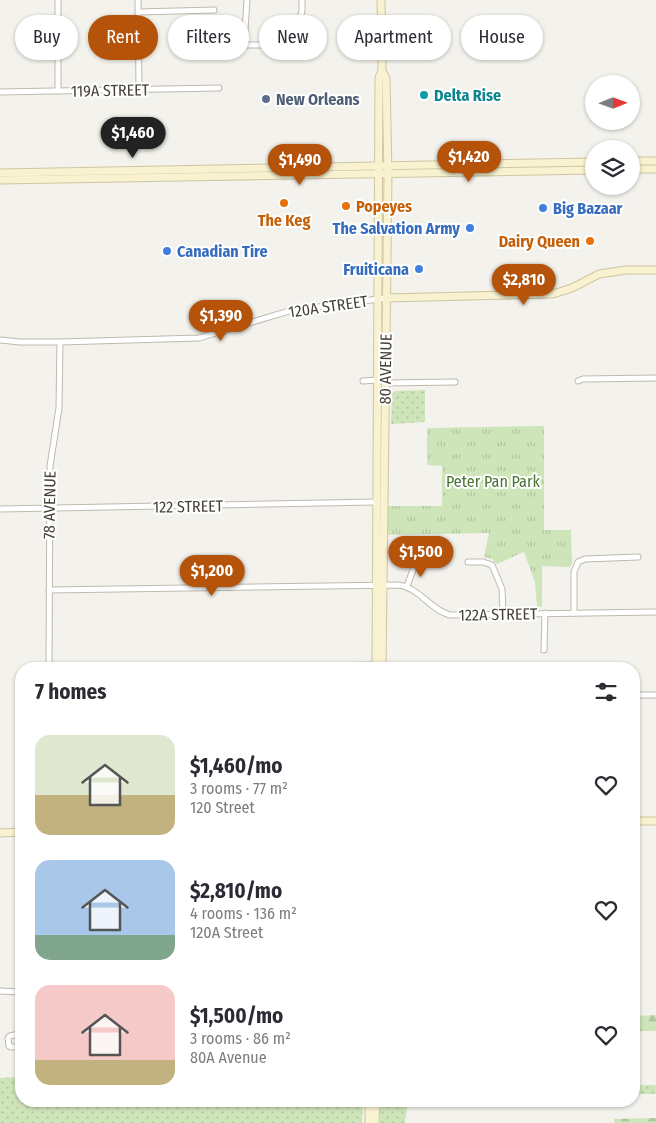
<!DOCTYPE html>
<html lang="en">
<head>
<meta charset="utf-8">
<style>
	:root { --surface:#fff; --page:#f2f2f3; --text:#2b2b33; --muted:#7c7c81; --accent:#b45309 }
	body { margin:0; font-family:"Fira Sans Condensed",sans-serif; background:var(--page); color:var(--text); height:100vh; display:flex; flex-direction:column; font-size:19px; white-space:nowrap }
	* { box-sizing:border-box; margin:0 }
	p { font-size:16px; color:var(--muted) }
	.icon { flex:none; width:28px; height:28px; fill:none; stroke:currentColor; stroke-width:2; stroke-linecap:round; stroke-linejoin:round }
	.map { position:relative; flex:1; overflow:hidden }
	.sheet { position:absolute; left:15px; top:662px; width:625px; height:445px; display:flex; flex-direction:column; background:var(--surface); border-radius:20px; box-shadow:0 1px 4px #0004 }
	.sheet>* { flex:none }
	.hud { position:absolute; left:15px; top:15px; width:626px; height:45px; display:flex; gap:10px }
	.needle { width:32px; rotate:89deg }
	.fabs { position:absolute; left:585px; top:75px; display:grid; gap:10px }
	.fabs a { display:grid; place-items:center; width:55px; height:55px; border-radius:50%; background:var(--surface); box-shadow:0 1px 4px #0004; font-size:25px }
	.price { position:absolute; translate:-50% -42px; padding:0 11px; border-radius:18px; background:var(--accent); color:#fff; font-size:16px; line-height:32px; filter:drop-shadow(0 1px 2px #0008) }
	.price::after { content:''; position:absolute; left:50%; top:30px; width:15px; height:11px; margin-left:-8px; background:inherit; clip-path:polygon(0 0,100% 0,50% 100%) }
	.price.selected { background:#222; color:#fff }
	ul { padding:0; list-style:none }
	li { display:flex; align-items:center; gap:15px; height:125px; padding:0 20px }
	li span { display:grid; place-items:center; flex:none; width:140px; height:100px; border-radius:15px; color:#555 }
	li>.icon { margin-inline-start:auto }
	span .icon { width:60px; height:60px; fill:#fffc; stroke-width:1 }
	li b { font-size:21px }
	h2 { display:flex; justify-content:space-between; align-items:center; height:60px; padding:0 20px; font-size:21px }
	.chip { padding:0 18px; border-radius:22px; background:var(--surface); box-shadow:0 1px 4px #0004; font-size:18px; line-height:45px }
	.chip.selected { background:var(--accent); color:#fff }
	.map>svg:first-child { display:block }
</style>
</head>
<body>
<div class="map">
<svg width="656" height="1123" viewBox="0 0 656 1123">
	<defs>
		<pattern id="grass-dots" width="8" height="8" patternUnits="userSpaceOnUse" patternTransform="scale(1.25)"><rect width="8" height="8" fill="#cee4b9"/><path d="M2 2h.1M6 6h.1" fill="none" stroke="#b2c5a0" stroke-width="1.8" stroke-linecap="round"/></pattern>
		<pattern id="forest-firs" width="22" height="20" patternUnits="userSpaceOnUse" patternTransform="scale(1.25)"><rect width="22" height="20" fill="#cee4b9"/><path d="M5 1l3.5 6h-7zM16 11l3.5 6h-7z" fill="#b2c5a0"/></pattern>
		<pattern id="park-tufts" width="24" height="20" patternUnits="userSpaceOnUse" patternTransform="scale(1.25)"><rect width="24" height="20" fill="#cee4b9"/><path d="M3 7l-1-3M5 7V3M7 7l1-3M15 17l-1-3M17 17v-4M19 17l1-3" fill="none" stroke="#b2c5a0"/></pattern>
	</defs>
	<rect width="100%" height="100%" fill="#f4f2ec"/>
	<g fill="url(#grass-dots)">
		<path d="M425,390V422L391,424L392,393L395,391Z"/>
		<path d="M21,1077V1101H363L362,1123H0V1078Z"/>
		<rect x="634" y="1085" width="22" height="9"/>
		<path d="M380,1101H414L412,1107H407L405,1123H380Z"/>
	</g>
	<g fill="url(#forest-firs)">
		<path d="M656,1015V1031H634V1016Z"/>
		<path d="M656,1118V1123H614V1119Z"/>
	</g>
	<path fill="url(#park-tufts)" d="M544,426V530H571L572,563L570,567L542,566V607H537L535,582L524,552L497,564L492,559L484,557L489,533L386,535V506H442V466L427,465V428Z"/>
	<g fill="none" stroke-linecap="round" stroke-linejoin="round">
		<defs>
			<g id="street">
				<path d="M58,0V91"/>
				<path d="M138,0L139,89"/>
				<path d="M247,0L244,45H295L302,10V0"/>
				<path d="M138,12L214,10"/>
				<path d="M0,92L219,88"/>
				<path d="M0,340L20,342H60L199,338L289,311L386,298"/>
				<path d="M363,381L377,380"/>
				<path d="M578,381L583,379L656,378"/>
				<path d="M385,383L455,382"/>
				<path d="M0,509L376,502"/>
				<path d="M468,562H483L492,565L502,589L503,613"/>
				<path d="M407,586L416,562"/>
				<path d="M49,590L398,585C419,587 430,610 450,615L656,612"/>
				<path d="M574,613V572L578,562L585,559L638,557"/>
				<path d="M544,650L545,613"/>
				<path d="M49,669L50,466L59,408L60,342"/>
				<path d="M173,669L376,665"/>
				<path d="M634,695H656"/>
				<path d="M634,762L635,765L634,771"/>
				<path d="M0,991L21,992"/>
				<path d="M19,1034L10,1036L8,1038L9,1046L11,1047H19L21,1043L19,1034L20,992"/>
			</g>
			<g id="secondary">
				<path d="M631,161H656"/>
				<path d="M631,169H656"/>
				<path d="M0,173L594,162"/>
				<path d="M0,180L594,170"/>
				<path d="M386,298L553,294L572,288L599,274L626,270H656"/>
				<path d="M376,669L379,78L382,71L381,0"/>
				<path d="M382,669L388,174L386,78L382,71"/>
				<path d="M634,821H656"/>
				<path d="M0,833L21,832"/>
				<path d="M369,1123V1101"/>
				<path d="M375,1123L376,1101"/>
			</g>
		</defs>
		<use href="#street" stroke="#bfbaaf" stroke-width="7"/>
		<use href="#secondary" stroke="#cfc6a0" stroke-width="9"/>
		<use href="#street" stroke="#fff" stroke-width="5"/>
		<use href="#secondary" stroke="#f9f2d0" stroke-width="7"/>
	</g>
	<circle fill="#0f9aa8" stroke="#fff" stroke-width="2" cx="424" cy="95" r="5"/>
	<circle fill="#5c6f8a" stroke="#fff" stroke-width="2" cx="266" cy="99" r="5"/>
	<g fill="#e8710a" stroke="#fff" stroke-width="2">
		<circle cx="284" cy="203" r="5"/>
		<circle cx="346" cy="206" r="5"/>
		<circle cx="590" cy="241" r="5"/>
	</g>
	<g fill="#3f7fe0" stroke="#fff" stroke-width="2">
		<circle cx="543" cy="208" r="5"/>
		<circle cx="470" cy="228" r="5"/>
		<circle cx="167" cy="251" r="5"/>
		<circle cx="419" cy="269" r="5"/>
	</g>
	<g text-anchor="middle" stroke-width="4" stroke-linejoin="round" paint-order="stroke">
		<g font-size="16" fill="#48433a" stroke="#fff">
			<text transform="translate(110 90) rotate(-1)" y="6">119A STREET</text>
			<text transform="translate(328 306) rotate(-8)" y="6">120A STREET</text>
			<text transform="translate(385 369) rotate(-89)" y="6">80 AVENUE</text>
			<text transform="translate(49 505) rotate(-89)" y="6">78 AVENUE</text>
			<text transform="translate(188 506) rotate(-1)" y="6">122 STREET</text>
			<text transform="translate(498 614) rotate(-1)" y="6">122A STREET</text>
		</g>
		<g font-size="16" font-weight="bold" fill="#0d838f" stroke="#fff" text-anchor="start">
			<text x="434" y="101">Delta Rise</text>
		</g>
		<g font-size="16" font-weight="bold" fill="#4e5e75" stroke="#fff" text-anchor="start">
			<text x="276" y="105">New Orleans</text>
		</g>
		<g font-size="16" font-weight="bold" fill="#c56008" stroke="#fff" text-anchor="start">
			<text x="356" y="212">Popeyes</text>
			<text x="284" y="226" text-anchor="middle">The Keg</text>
			<text x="580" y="247" text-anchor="end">Dairy Queen</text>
		</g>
		<g font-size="16" font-weight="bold" fill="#366cbe" stroke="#fff" text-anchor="start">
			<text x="553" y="214">Big Bazaar</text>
			<text x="460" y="234" text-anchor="end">The Salvation Army</text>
			<text x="177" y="257">Canadian Tire</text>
			<text x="409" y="275" text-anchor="end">Fruiticana</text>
		</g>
		<g font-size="16" fill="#477433" stroke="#fff">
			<text x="493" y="487">Peter Pan Park</text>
		</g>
	</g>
</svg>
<div class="fabs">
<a><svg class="needle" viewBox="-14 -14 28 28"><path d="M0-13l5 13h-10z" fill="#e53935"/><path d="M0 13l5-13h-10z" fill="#7c7c81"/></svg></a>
<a><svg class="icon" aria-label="layers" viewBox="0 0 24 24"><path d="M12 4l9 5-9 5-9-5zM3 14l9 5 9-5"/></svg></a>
</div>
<b class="price selected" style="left:133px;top:159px">$1,460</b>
<b class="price" style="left:469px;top:183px">$1,420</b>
<b class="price" style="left:300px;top:186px">$1,490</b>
<b class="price" style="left:524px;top:306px">$2,810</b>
<b class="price" style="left:221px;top:342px">$1,390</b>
<b class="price" style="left:421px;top:578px">$1,500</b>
<b class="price" style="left:212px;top:597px">$1,200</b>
<div class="hud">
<a class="chip">Buy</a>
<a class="chip selected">Rent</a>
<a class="chip">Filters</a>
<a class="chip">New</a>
<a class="chip">Apartment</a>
<a class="chip">House</a>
</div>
<section class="sheet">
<h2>7 homes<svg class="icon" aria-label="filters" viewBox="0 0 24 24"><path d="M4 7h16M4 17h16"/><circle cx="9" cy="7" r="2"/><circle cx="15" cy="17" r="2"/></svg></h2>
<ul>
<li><span style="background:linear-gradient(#dfe7d0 60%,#c2b280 0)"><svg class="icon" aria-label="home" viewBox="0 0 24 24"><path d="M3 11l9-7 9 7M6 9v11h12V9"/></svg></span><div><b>$1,460/mo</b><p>3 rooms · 77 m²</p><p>120 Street</p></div><svg class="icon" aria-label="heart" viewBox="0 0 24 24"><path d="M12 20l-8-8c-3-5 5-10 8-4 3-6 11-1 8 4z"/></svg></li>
<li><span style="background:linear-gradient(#a9c7e8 75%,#7fa58c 0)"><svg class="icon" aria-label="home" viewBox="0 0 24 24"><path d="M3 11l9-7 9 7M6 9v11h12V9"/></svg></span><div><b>$2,810/mo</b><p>4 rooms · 136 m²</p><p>120A Street</p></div><svg class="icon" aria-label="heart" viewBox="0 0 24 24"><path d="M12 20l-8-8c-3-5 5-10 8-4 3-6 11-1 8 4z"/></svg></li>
<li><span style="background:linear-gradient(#f6c9c9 75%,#c2b280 0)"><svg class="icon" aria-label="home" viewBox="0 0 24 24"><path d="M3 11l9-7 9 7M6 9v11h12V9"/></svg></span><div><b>$1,500/mo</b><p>3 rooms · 86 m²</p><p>80A Avenue</p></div><svg class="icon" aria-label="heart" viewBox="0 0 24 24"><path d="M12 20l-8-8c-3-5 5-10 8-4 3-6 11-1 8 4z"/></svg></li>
</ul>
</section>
</div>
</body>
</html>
